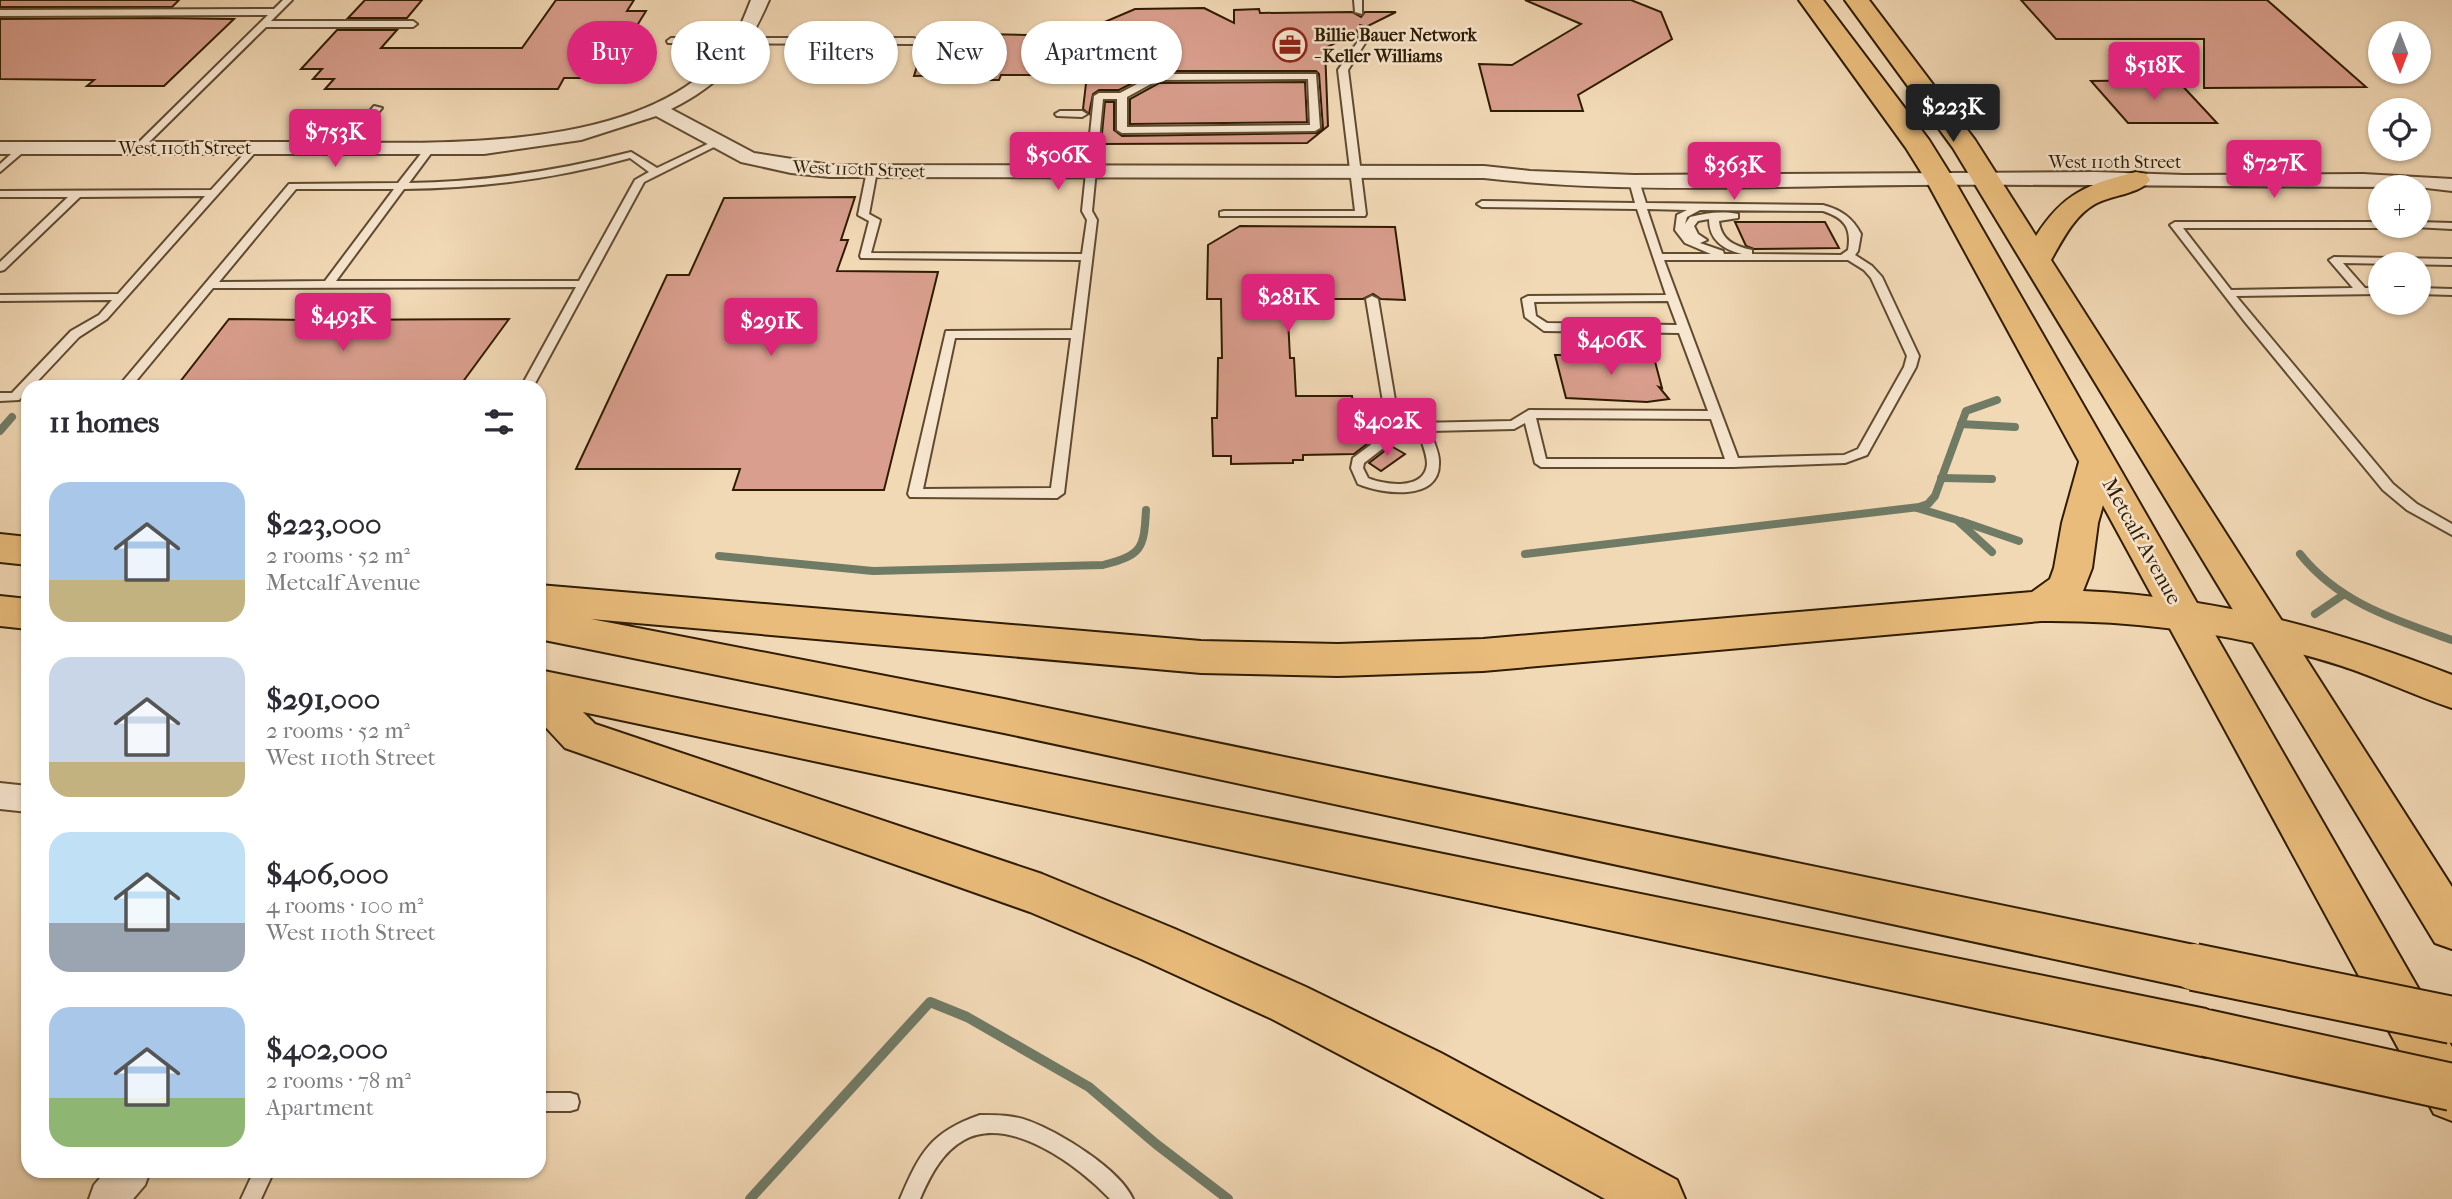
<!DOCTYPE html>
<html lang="en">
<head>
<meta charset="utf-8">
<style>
	:root { --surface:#fff; --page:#f7f7f7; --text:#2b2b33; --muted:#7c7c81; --accent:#db2777 }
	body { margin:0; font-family:"IM FELL French Canon",serif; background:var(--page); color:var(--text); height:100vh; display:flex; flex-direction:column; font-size:26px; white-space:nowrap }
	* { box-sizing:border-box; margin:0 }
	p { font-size:23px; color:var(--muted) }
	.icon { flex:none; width:38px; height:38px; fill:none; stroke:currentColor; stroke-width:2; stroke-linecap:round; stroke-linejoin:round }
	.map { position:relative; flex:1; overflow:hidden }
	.side { position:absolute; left:21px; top:380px; width:525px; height:798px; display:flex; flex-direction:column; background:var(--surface); border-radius:21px; box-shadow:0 2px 5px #0004 }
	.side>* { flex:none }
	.banner { position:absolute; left:567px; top:21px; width:665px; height:63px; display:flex; gap:14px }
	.needle { width:46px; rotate:180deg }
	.tools { position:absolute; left:2368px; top:21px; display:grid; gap:14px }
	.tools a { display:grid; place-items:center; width:63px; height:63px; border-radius:50%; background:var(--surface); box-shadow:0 2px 5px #0004; font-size:35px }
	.price { position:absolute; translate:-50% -60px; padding:0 16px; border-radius:7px; background:var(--accent); color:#fff; font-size:23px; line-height:46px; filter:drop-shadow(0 2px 4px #0008) }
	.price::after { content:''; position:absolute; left:50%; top:42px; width:21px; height:16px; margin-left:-10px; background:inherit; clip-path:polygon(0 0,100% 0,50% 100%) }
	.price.active { background:#222; color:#fff }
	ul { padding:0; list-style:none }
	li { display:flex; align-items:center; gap:21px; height:175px; padding:0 28px }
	li span { display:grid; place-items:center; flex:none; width:196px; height:140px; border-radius:21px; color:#555 }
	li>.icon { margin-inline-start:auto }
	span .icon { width:84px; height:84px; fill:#fffc; stroke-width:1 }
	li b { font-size:30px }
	h2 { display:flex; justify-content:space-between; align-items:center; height:84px; padding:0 28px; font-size:30px }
	.pill { padding:0 24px; border-radius:32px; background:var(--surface); box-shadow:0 2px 5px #0004; font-size:24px; line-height:63px }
	.pill.active { background:var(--accent); color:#fff }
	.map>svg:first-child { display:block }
</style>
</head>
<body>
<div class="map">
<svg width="2452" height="1199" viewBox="0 0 2452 1199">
	<rect width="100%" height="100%" fill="#f2d9b6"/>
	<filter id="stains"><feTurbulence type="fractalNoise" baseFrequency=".00286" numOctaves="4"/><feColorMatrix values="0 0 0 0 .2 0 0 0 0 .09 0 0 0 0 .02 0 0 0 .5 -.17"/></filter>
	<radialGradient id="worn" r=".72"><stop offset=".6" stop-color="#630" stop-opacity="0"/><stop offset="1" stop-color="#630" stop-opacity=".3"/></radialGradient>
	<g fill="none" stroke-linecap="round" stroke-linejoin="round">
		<g stroke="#707b66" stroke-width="8">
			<path d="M1961,424L2015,427"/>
			<path d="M0,431L12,417"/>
			<path d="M1941,478L1992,479"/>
			<path d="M1917,508L1957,520L1992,552"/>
			<path d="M1961,521L2019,541"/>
			<path d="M1525,554L1919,507L1928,504L1935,496L1966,411L1997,400"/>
			<path d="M2300,554C2339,603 2395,620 2452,640"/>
			<path d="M719,556L873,571L1103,565C1142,555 1144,549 1146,510"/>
			<path d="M2315,614L2343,595"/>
		</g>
		<path stroke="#707b66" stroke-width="10" d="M750,1199L930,1002L967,1017L1089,1087L1156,1144L1228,1199"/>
	</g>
	<g fill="#d99e8d" stroke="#2f1c02" stroke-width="2">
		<path d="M0,0H179L172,7H0Z"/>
		<path d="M365,0H422L407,18H348Z"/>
		<path d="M556,0H634L627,11H646L610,69H591L585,78H564L558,89H325L334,79H313L322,69H301L337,30H397L381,48H522Z"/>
		<path d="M1525,0H1631L1661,12L1672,39L1578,95L1583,111H1491L1479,64L1512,65L1581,24Z"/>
		<path d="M2021,0H2267L2366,87L2204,88V39H2056Z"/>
		<path d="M1204,8L1234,23V10L1259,9L1260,13L1352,12L1361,17L1365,12H1396L1366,27L1360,25L1356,33L1325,48L1328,126L1307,143L1101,144L1105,102H1114V130L1122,136L1316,133L1323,128L1319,74L1316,71H1156L1119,90H1099L1093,94L1089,114L1083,109L1087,75H1001L999,80H966L967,75L914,76L922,50L949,37L983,36V34L1072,36L1135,9Z"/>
		<path d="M159,18L234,19L164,86H87L94,80L0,79V19Z"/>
		<path d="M2177,80L2217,123H2128L2091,81Z"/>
		<path d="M1305,82L1307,122L1130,124V99L1159,83Z"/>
		<path d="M855,197L841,240H848L837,271L938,272L884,490H733L740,469H576L667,275H689L724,198Z"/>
		<path d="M1735,222H1825L1839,248L1754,249L1746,246Z"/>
		<path d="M1240,226L1395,227L1405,300L1381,299L1373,294L1363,299H1287L1290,358H1294L1296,396H1352L1356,426L1376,437L1354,454L1303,455V460H1293V463L1231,464V456H1213L1212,418H1217L1218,358H1222L1221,299H1207L1208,245Z"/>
		<path d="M229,319L305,320L509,319L459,387H176Z"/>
		<path d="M1653,354L1662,388L1659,387L1669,399L1647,402L1566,398L1555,355Z"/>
		<path d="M1391,446L1405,454L1381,471L1369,463Z"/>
	</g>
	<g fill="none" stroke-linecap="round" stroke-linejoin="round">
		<defs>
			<g id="lane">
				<path d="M283,0H292L271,21H413L417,24L413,27H266L140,151L137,152L132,149L134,147L268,15L0,16V10L274,9Z"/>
				<path d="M1354,0H1362V14L1355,12Z"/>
				<path d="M1362,27L1366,30L1367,40L1348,70L1366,214L1365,216H1220V212L1224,211H1355L1338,70L1359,40L1358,30Z"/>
				<path d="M671,38H914L918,41L914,44L668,43L667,41Z"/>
				<path d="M1156,74H1316L1320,128L1315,131L1122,133L1117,130V99H1103L1092,211L1097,220L1064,493L1057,498L910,497L908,494L946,331L1072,330L1081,260L861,258L860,256L869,221L858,215L867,171L872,168L877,171L869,214L880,220L871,253L1082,254L1087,220L1082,211L1094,96L1099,93H1120ZM1308,79L1310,125L1127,127V97L1158,80ZM955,338H1071L1051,488L923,489Z"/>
				<path d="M374,106L382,108L347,150H341V146Z"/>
				<path d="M1060,111H1082L1087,114L1082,117L1057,116L1055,114Z"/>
				<path d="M714,141L722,143L644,182L533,387H521L576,287L213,288L131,387H118L289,184L398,183L427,146L430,145L435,148L409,183C485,182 557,171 631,152L657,168ZM630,158L649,172L635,180L579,281H336L404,189C481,188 555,179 630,158ZM296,189H394L325,281L219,282Z"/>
				<path d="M20,146L28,148L0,172V164Z"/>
				<path d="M251,146L259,148L107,319L79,337L32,387H28V391L19,400L0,401V393H12L71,331L99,315L112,300L0,301V295L118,294L205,196L80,197L4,270L0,271V262L68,197H0V191L211,190Z"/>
				<path d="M1634,178L1639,181L1646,203L1823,205C1841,210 1852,217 1861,234L1858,251L1855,255L1872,266L1882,277L1919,356L1916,367L1867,455L1845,463L1733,467H1541L1535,463L1525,423L1514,429L1430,431C1433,441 1440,453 1439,464C1439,502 1381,494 1358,484L1351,468L1353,458L1397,425L1385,414L1366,299L1372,296L1378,299L1397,412L1417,423L1511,421L1529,410L1708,411L1679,333L1544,331L1525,317L1522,299L1528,296L1666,295L1637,209L1482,207L1477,204L1482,201L1635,203L1629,181ZM1647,209L1687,210L1677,215L1675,230L1685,243L1711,254H1662ZM1700,210L1823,211C1844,218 1852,227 1848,250L1841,255L1752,254V250C1734,246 1721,240 1719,221L1738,218V214C1721,211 1706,213 1690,217L1685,224L1687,217ZM1709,219C1709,240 1723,249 1742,254H1724L1723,251L1700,243L1707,240L1698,234L1694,226L1698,221ZM1664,260H1848L1864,270L1871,278L1907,356L1904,367L1858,449L1844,455L1738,458ZM1668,301L1677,325L1547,323L1536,316L1534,302ZM1536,418L1711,419L1725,459H1546ZM1408,429L1418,431C1421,441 1427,453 1427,464C1425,491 1384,485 1368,478L1363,468L1364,463Z"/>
				<path d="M2175,222H2380V226H2385L2380,228H2183L2231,290L2353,288L2329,260L2334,257L2452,259V265L2343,263L2365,288H2380V294L2236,296L2393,484L2417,504L2452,524V535L2407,510L2383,490L2245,322L2170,225Z"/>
				<path d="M2418,222L2452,223V229L2414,227L2413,226H2418Z"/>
				<path d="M2418,288L2452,289V295L2418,294Z"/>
				<path d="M539,1093H570L577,1095L579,1102L577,1109L570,1111H539Z"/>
				<path d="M980,1115C997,1115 1013,1115 1029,1121C1059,1132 1120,1169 1133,1199H1110C1080,1167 1010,1114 964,1140C942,1152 930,1176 920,1199H900C920,1152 931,1132 980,1115Z"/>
				<path d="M254,1171H274L261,1199H241Z"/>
			</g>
			<g id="street">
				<path d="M751,0H769C746,53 724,83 671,109L754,153L830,165L1484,166L1530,171L1634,175L2095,172L2184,175L2363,174L2452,179V191L2418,187C2249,187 2081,184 1911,185C1769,186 1626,194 1484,178L830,177L791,173L741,162L656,116L581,140L484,154H0V142C99,142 198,142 297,142C421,142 637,158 725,52C737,37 744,17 751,0Z"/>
				<path d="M0,783L28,786V812L0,809Z"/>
				<path d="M106,1171H150L145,1185L133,1199H89L94,1185Z"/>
			</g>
			<g id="primary">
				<path d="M1799,0H1823L1929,140L1954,180L2452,1047V1121L2434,1114L1926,180L1906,148Z"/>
				<path d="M1845,0H1869L1975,140L2036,236C2063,193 2088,184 2136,172L2146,174L2150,180C2140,194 2111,195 2095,204C2074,216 2063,239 2051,260L2452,887V949L2435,943L1953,148Z"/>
			</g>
			<g id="highway">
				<path d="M2097,450L2109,453L2115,462L2098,523L2092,568L2083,591C2212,597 2332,628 2452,675V708C2415,696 2379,678 2342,666C2244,635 2144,620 2041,621L1483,671L1338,676L1201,673L591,619L1004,699L2194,945L2211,951L2218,967L2211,983L2194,989L1004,733L539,639V585L1201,641L1338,644L1483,639L2032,592L2050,579L2054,568L2062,523L2079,462L2085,453Z"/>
				<path d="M0,534L28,537V565L0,562Z"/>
				<path d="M0,596L28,599V629L0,626Z"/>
				<path d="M539,670L2206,1009L2223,1016L2231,1033L2223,1050L2206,1057L583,712L595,724L1042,874L1175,929L1306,987L1441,1053L1677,1180L1685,1199H1605L1405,1089L1272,1019L1141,959L1030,912L565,748L539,720Z"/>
			</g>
		</defs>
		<use href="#lane" stroke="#604b2f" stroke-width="4"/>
		<use href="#street" stroke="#604b2f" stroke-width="4"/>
		<use href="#primary" stroke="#2f1c02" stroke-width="4"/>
		<use href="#highway" stroke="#2f1c02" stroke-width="4"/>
		<use href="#lane" fill="#f7e6d0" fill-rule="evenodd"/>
		<use href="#street" fill="#f7e6d0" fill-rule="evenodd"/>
		<use href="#primary" fill="#e9bc7b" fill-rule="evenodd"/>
		<use href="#highway" fill="#e9bc7b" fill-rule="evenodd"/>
		<defs>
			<g id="highway-bridge">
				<path d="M2194,967L2452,1020"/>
				<path d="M2206,1033L2452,1087"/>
			</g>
		</defs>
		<use href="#highway-bridge" stroke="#2f1c02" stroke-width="50" stroke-linecap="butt"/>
		<use href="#highway-bridge" stroke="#e9bc7b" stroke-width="46"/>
	</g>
	<defs>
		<symbol id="office-ring" viewBox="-11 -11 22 22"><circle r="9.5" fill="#f7e6d0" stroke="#8f2418" stroke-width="1.5"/><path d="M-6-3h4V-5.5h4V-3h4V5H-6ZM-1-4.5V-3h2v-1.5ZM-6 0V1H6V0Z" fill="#8f2418"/></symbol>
	</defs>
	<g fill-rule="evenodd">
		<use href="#office-ring" x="1271" y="26" width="38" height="38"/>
	</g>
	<g text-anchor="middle" stroke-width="5" stroke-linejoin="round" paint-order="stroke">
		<g font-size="18" font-weight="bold" fill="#2f1c02" stroke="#f7e6d0" text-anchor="start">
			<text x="1314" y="41">Billie Bauer Network<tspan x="1314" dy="21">- Keller Williams</tspan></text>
		</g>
		<g font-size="18" fill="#2f1c02" stroke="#f7e6d0">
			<text x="185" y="154">West 110th Street</text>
			<text x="2115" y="168">West 110th Street</text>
			<text transform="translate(859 169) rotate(2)" y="6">West 110th Street</text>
		</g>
		<g font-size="21" fill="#2f1c02" stroke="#f7e6d0">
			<text transform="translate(2142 541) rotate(61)" y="7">Metcalf Avenue</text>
		</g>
	</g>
	<rect width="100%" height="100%" filter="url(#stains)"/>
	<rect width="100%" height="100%" fill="url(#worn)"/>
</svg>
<div class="tools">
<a><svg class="needle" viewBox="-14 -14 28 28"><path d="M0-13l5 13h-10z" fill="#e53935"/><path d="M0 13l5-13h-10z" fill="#7c7c81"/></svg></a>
<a><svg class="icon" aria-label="locate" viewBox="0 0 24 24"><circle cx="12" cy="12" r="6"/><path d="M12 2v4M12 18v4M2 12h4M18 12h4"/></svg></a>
<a>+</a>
<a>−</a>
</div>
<b class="price" style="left:2154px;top:102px">$518K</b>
<b class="price active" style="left:1953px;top:144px">$223K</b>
<b class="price" style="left:335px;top:169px">$753K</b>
<b class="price" style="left:1058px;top:192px">$506K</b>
<b class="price" style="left:2274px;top:200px">$727K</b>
<b class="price" style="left:1734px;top:202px">$363K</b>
<b class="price" style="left:1288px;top:334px">$281K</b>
<b class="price" style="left:343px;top:353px">$493K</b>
<b class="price" style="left:771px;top:358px">$291K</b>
<b class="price" style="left:1611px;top:377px">$406K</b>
<b class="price" style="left:1387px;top:458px">$402K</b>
<div class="banner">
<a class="pill active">Buy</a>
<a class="pill">Rent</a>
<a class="pill">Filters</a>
<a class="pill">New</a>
<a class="pill">Apartment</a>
</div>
<section class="side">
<h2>11 homes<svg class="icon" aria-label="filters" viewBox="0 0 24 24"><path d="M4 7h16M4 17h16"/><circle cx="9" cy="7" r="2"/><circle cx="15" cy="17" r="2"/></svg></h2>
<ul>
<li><span style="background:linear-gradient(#a9c7e8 70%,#c2b280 0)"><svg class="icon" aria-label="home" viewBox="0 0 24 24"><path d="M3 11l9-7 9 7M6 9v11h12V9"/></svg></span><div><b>$223,000</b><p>2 rooms · 52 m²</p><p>Metcalf Avenue</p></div></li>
<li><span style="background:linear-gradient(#c9d6e8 75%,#c2b280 0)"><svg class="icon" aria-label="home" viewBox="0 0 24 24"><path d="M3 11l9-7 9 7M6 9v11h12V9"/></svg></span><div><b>$291,000</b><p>2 rooms · 52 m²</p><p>West 110th Street</p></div></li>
<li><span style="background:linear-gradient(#bfe0f5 65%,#9aa5b1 0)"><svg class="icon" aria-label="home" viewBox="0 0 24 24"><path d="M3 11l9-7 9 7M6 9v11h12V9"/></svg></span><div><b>$406,000</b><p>4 rooms · 100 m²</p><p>West 110th Street</p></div></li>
<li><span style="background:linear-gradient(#a9c7e8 65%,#8fb573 0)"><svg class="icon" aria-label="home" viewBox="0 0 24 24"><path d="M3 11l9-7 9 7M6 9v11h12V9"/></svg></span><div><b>$402,000</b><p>2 rooms · 78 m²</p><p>Apartment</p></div></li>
</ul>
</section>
</div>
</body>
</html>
